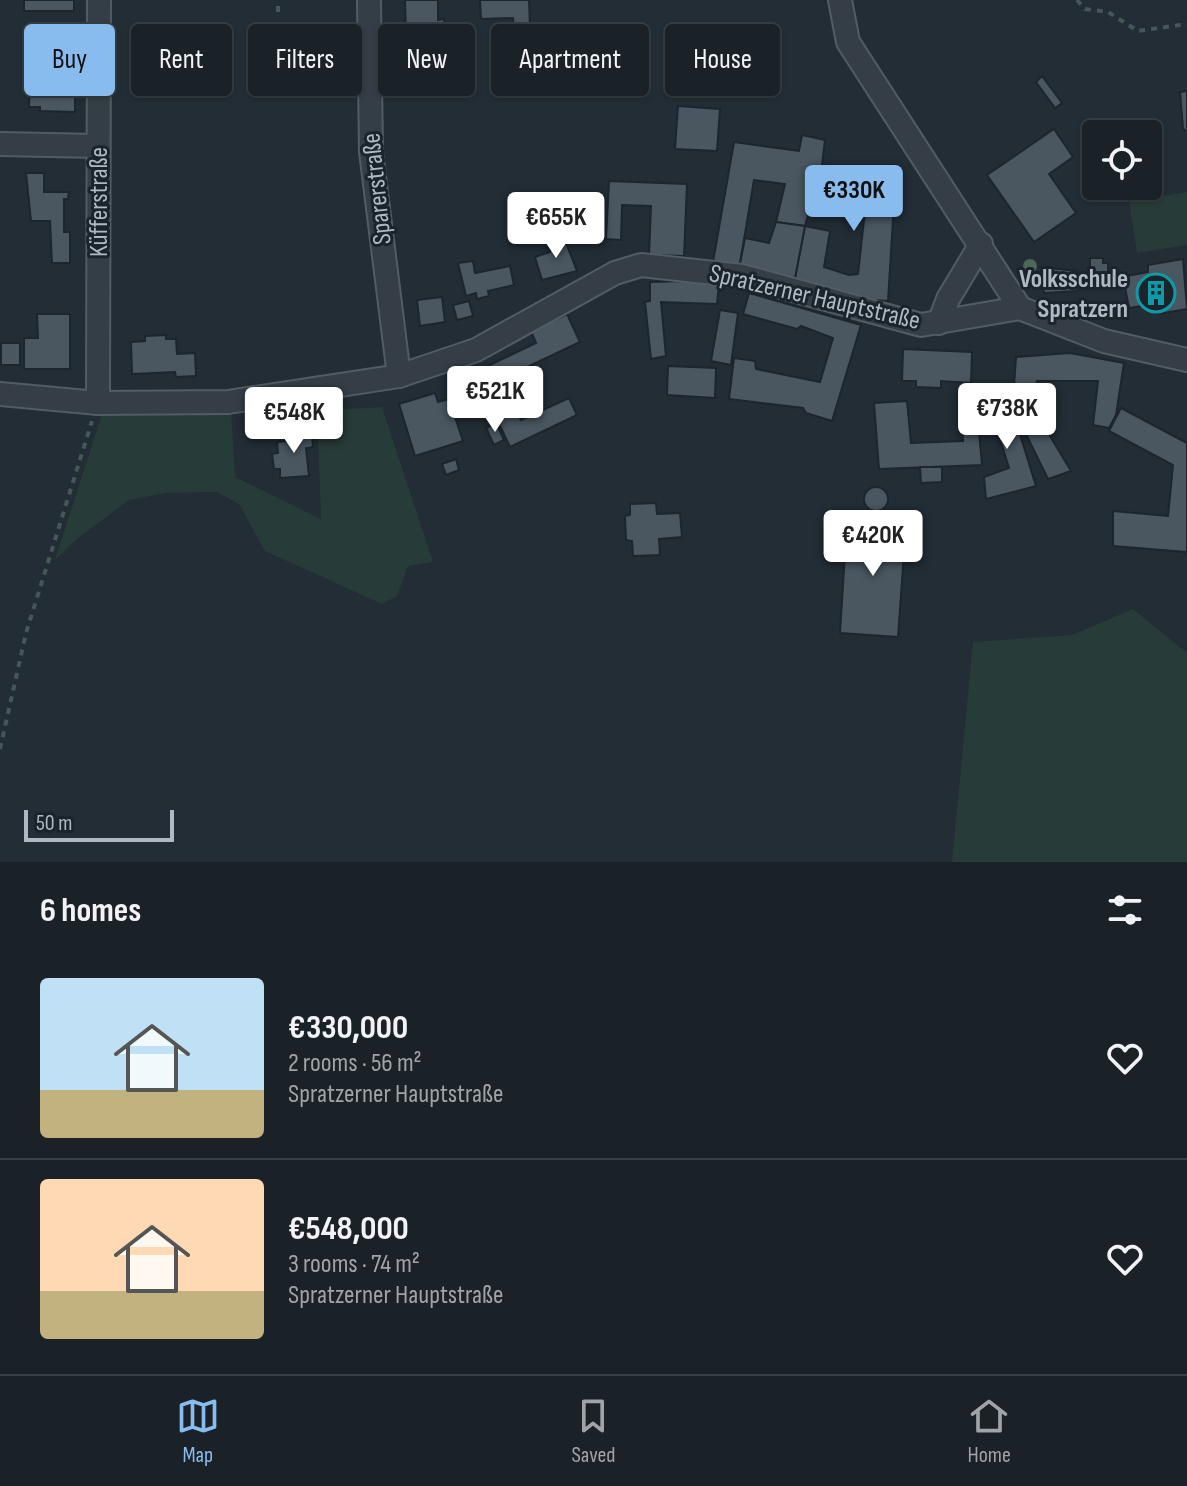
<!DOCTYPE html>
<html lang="en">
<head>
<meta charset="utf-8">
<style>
	:root { --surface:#1a2228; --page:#272f34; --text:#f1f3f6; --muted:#9fa4a8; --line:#383f45; --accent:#89bcee }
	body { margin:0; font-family:"Sofia Sans Condensed",sans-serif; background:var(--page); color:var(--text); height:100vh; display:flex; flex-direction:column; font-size:30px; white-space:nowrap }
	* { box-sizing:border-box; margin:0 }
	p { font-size:26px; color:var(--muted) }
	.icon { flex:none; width:44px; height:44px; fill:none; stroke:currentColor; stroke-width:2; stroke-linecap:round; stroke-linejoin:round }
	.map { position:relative; height:862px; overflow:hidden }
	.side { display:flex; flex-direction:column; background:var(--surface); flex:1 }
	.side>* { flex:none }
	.hud { position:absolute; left:24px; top:24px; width:1140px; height:72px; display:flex; gap:16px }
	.controls { position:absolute; left:1082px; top:120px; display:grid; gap:16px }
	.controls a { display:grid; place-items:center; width:80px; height:80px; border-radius:8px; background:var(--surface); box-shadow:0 2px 6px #0004,0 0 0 2px var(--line); font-size:40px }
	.scale { position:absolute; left:24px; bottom:20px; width:150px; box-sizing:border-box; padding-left:8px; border:4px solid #afb9c3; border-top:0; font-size:22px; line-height:28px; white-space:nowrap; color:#afb9c3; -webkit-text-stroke:6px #1b232b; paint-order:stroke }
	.price { position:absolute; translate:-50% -68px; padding:0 18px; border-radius:8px; background:#fff; color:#222; font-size:26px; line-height:52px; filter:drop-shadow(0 2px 4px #0008) }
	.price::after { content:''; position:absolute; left:50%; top:48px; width:24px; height:18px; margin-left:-12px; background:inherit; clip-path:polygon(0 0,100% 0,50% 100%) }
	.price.selected { background:var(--accent); color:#111 }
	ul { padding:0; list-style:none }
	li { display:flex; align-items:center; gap:24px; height:200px; padding:0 40px }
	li+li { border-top:2px solid var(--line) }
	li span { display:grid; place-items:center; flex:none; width:224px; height:160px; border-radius:8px; color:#555 }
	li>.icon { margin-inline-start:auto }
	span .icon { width:96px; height:96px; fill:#fffc; stroke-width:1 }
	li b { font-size:34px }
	h2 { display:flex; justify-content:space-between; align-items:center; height:96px; padding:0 40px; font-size:34px }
	.pill { padding:0 28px; border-radius:8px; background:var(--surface); box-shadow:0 2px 6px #0004,0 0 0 2px var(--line); font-size:28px; line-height:72px }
	.pill.selected { background:var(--accent); color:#111 }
	.tab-bar { display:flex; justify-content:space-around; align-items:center; height:112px; border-top:2px solid var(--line); background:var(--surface); font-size:22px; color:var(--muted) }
	.tab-bar a { display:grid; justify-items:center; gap:4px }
	.tab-bar .selected { color:var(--accent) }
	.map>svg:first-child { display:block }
</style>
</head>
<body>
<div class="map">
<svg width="1187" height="862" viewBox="0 0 1187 862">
	<rect width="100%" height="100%" fill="#222d35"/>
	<g fill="#273b38">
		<path d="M1187,192V245L1137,253L1129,201Z"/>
		<path d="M382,407L433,562L408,566L397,596L382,604L265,551L239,504L217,492L166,493L129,500L78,538L55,560L102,414L231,409L235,477L321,519L317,411Z"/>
		<path d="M1133,609L1187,653V862H952L973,642L1072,635Z"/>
	</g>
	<g fill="#4a5761" stroke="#1d252d" stroke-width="2">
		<rect x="24" y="0" width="50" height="11"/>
		<path d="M405,0H438V20L444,19L445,33L406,34Z"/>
		<path d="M480,0H529L530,26L514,27L513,18L481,19Z"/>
		<path d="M434,58L437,87L401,91L398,62Z"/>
		<path d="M40,71H75V112L40,111V107H29L30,86L40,87Z"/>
		<path d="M1042,76L1062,103L1055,108L1036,82Z"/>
		<path d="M1187,91V133L1183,128L1180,92Z"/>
		<path d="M678,106L720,109L717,151L675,149Z"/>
		<path d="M1054,129L1073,157L1049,174L1076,213L1034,242L987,175Z"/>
		<path d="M802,135L825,140L822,165L805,226L776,222L785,184L754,180L739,269L713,262L734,142L799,151Z"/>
		<path d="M822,165L896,170L888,301L847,298L795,278L805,226L830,231L824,267L849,275L858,274L866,202L812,198Z"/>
		<path d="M26,173H44V192H69L68,199H64V232H70V263H52L50,221H31Z"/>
		<path d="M609,181L687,184L684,256L649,255L651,206L622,205L621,240L606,239Z"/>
		<path d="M565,193L571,217L558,221L556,214L534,220L530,203Z"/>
		<path d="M776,222L805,226L795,278L739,269L745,238L769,243Z"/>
		<path d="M563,235L577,271L542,280L535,257L550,252L553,238Z"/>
		<path d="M1090,258H1103V263H1108V273L1090,272Z"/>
		<path d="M1183,259L1187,309L1158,314L1154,304L1129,308L1124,282L1127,276L1148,272V265Z"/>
		<path d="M473,261L475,273L510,266L514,285L488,291L489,296L477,299L476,293L466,296L458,263Z"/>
		<path d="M1049,268L1077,271L1082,285L1077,291L1044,293L1041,274L1048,275Z"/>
		<path d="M686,281L719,285L717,304L661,302L666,356L651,359L645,302L650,301V282Z"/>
		<path d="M749,293L861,325L832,421L806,413L803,408L729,399L734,358L755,361L756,369L820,382L833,338L801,326L797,329L743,314Z"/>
		<path d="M442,297L445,322L420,326L417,300Z"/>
		<path d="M469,301L473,316L457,320L453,305Z"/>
		<path d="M720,310L738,313L731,365L711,361Z"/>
		<path d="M37,314H70V369H24V338H38Z"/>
		<path d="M567,314L580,342L525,368L534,388L511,399L521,420L569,398L577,415L510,447L475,372L536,343L531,331Z"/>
		<path d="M166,335V339H176L177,354L195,353L196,376L176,377L175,372L132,374L131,342L145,341V336Z"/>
		<rect x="1" y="343" width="19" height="22"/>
		<path d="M903,349L972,352L971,383L941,381V388L916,387V381H902Z"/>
		<path d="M1070,353L1124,363L1116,415L1109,428L1093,425L1098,381H1037L1032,400L1036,399L1045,420L1023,428L1013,400L1016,357Z"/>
		<path d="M668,366L716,368L715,398L667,395Z"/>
		<path d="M435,393L438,402L449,399L463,441L415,456L399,404Z"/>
		<path d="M1008,396L1036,486L986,499L984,477L1009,468L994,420L981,422L979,406Z"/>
		<path d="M976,399L982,465L879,469L874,403L907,401L911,443L963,441L962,401Z"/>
		<path d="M1121,408L1187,443V552L1113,546V511L1168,516L1173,465L1109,431Z"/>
		<path d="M1041,421L1071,471L1048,479L1023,428Z"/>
		<path d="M311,423L313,447L306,448L309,476L280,478V469H274L272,454L278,453L277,442L301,440L299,424Z"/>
		<path d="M496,423L504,440L494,445L486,428Z"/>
		<path d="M456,459L459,470L446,475L442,464Z"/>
		<path d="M920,467H942V482L921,483Z"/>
		<circle cx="876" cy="499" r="12"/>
		<path d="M656,503L657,514L680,513L682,537L659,539L660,555L633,556L632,541L626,540L625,516L630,515V504Z"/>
		<path d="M847,520L898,521L906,525L898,637L840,633Z"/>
	</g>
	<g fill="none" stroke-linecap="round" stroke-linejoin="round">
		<defs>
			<g id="minor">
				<path d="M369,0L371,152L399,376"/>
				<path d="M840,0L848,42L1020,308"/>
				<path d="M0,144L98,146"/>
				<path d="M939,323L948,299L981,244"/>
				<path d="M0,394L98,403L228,402L399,376L476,350L615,273L641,265L742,276L921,325L1020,308L1104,341L1187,360"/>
				<path d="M98,403L99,0"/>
			</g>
		</defs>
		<use href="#minor" stroke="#525c64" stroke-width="26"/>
		<g stroke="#455757" stroke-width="4" stroke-dasharray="6 6" stroke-linecap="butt">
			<path d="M1077,0L1085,9L1108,12L1138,31L1187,24"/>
			<path d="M278,12V0"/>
			<path d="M0,749L26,633L92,421"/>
		</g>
		<use href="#minor" stroke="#353e46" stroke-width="22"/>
	</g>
	<circle fill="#4d6758" cx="1030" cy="266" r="7"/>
	<defs>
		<symbol id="building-ring" viewBox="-11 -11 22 22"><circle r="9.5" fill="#1b232b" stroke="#0f9aa8" stroke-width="1.5"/><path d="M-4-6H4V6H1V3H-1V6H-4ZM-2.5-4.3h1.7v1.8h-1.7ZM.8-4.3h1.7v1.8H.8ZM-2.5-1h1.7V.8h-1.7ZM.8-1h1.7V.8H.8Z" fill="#0f9aa8"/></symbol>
	</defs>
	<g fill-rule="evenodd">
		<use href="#building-ring" x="1134" y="271" width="44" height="44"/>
	</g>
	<g text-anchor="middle" stroke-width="6" stroke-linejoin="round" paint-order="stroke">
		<g font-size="26" fill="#afb9c3" stroke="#1b232b">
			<text transform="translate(376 189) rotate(-96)" y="9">Sparerstraße</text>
			<text transform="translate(98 202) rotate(-90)" y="9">Küfferstraße</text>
			<text transform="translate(815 296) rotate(13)" y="9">Spratzerner Hauptstraße</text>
		</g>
		<g font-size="26" font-weight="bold" fill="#afb9c3" stroke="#1b232b" text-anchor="end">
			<text x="1128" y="287">Volksschule<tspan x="1128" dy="30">Spratzern</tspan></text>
		</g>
	</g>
</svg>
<div class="controls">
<a><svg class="icon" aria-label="locate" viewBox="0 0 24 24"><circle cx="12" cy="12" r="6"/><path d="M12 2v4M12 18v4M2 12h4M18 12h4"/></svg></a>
</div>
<div class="scale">50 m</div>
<b class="price selected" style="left:854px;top:233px">€330K</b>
<b class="price" style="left:556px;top:260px">€655K</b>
<b class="price" style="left:495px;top:434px">€521K</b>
<b class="price" style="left:1007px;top:451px">€738K</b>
<b class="price" style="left:294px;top:455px">€548K</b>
<b class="price" style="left:873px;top:578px">€420K</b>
<div class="hud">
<a class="pill selected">Buy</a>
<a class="pill">Rent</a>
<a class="pill">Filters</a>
<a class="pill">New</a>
<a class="pill">Apartment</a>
<a class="pill">House</a>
</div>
</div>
<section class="side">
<h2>6 homes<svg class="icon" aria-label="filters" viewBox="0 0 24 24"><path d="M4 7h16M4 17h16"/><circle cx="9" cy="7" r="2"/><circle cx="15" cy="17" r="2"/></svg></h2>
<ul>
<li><span style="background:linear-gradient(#bfe0f5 70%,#c2b280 0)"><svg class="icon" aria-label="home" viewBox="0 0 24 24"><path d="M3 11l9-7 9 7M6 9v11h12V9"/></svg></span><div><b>€330,000</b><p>2 rooms · 56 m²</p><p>Spratzerner Hauptstraße</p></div><svg class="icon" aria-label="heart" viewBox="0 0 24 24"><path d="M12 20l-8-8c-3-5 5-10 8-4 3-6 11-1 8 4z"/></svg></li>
<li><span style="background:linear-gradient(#ffd9b3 70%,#c2b280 0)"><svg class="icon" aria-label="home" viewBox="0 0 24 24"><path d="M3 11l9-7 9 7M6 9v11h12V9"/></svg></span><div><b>€548,000</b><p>3 rooms · 74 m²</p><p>Spratzerner Hauptstraße</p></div><svg class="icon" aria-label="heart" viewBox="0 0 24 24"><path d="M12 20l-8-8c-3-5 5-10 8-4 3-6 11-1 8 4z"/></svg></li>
</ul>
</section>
<nav class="tab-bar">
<a class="selected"><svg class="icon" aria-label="map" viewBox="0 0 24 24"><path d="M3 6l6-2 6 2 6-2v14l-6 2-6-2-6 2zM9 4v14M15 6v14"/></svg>Map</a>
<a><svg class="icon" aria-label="saved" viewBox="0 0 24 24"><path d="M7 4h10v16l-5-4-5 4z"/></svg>Saved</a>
<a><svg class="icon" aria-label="home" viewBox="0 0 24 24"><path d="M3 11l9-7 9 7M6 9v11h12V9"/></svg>Home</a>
</nav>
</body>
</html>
